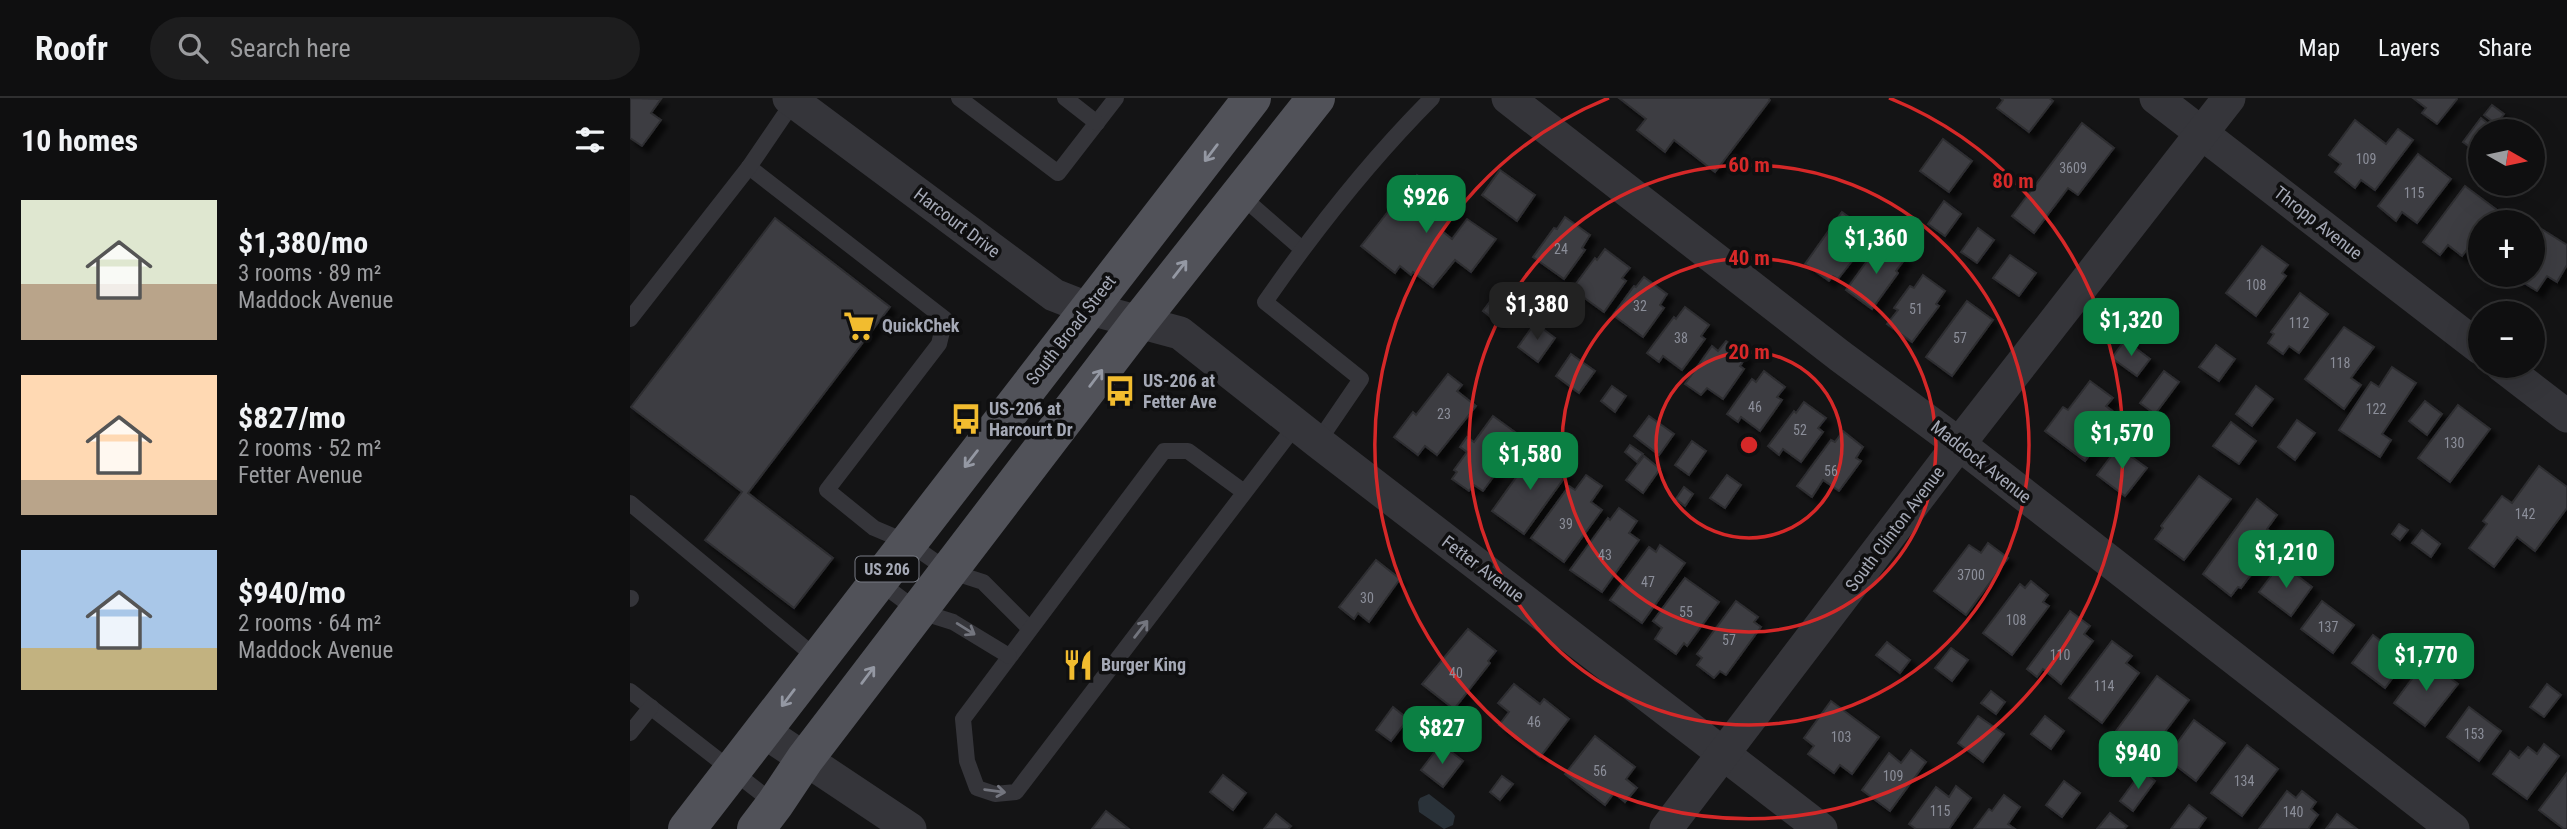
<!DOCTYPE html>
<html lang="en">
<head>
<meta charset="utf-8">
<style>
	:root { --surface:#0f0f10; --page:#1d1d1e; --text:#f1f3f6; --muted:#9b9c9f; --line:#2f2f30; --accent:#0b8043 }
	body { margin:0; font-family:"Roboto Condensed",sans-serif; background:var(--page); color:var(--text); height:100vh; display:flex; flex-direction:column; font-size:26px; white-space:nowrap }
	* { box-sizing:border-box; margin:0 }
	p { font-size:23px; color:var(--muted) }
	.icon { flex:none; width:38px; height:38px; fill:none; stroke:currentColor; stroke-width:2; stroke-linecap:round; stroke-linejoin:round }
	.map { position:relative; flex:1; overflow:hidden }
	.details { display:flex; flex-direction:column; background:var(--surface); width:630px }
	.details>* { flex:none }
	.needle { width:46px; rotate:99deg }
	.fabs { position:absolute; left:1838px; top:21px; display:grid; gap:14px }
	.fabs a { display:grid; place-items:center; width:77px; height:77px; border-radius:50%; background:var(--surface); box-shadow:0 7px 28px #0002,0 0 0 2px var(--line); font-size:35px }
	.price { position:absolute; translate:-50% -60px; padding:0 16px; border-radius:14px; background:var(--accent); color:#fff; font-size:23px; line-height:46px; filter:drop-shadow(0 2px 4px #0008) }
	.price::after { content:''; position:absolute; left:50%; top:42px; width:21px; height:16px; margin-left:-10px; background:inherit; clip-path:polygon(0 0,100% 0,50% 100%) }
	.price.on { background:#222; color:#fff }
	ul { padding:0; list-style:none }
	li { display:flex; align-items:center; gap:21px; height:175px; padding:0 21px }
	li span { display:grid; place-items:center; flex:none; width:196px; height:140px; border-radius:0px; color:#555 }
	li>.icon { margin-inline-start:auto }
	span .icon { width:84px; height:84px; fill:#fffc; stroke-width:1 }
	li b { font-size:30px }
	h2 { display:flex; justify-content:space-between; align-items:center; height:84px; padding:0 21px; font-size:30px }
	header { display:flex; align-items:center; gap:42px; box-sizing:border-box; height:98px; padding:0 35px; background:var(--surface); border-bottom:2px solid var(--line) }
	header strong { font-size:33px }
	nav { display:flex; gap:38px; margin-inline-start:auto; font-size:24px }
	.search { width:490px; height:63px; background:var(--page); display:flex; align-items:center; gap:18px; box-sizing:border-box; padding:0 24px; border-radius:38px; color:var(--muted); font-size:26px }
	main { display:flex; flex:1; min-height:0 }
	.map>svg:first-child { display:block }
</style>
</head>
<body>
<header>
<strong>Roofr</strong>
<div class="search"><svg class="icon" aria-label="search" viewBox="0 0 24 24"><circle cx="10" cy="10" r="6"/><path d="M15 15l6 6"/></svg>Search here</div>
<nav><a>Map</a><a>Layers</a><a>Share</a></nav>
</header>
<main>
<section class="details">
<h2>10 homes<svg class="icon" aria-label="filters" viewBox="0 0 24 24"><path d="M4 7h16M4 17h16"/><circle cx="9" cy="7" r="2"/><circle cx="15" cy="17" r="2"/></svg></h2>
<ul>
<li><span style="background:linear-gradient(#dfe7d0 60%,#b9a48a 0)"><svg class="icon" aria-label="home" viewBox="0 0 24 24"><path d="M3 11l9-7 9 7M6 9v11h12V9"/></svg></span><div><b>$1,380/mo</b><p>3 rooms · 89 m²</p><p>Maddock Avenue</p></div></li>
<li><span style="background:linear-gradient(#ffd9b3 75%,#b9a48a 0)"><svg class="icon" aria-label="home" viewBox="0 0 24 24"><path d="M3 11l9-7 9 7M6 9v11h12V9"/></svg></span><div><b>$827/mo</b><p>2 rooms · 52 m²</p><p>Fetter Avenue</p></div></li>
<li><span style="background:linear-gradient(#a9c7e8 70%,#c2b280 0)"><svg class="icon" aria-label="home" viewBox="0 0 24 24"><path d="M3 11l9-7 9 7M6 9v11h12V9"/></svg></span><div><b>$940/mo</b><p>2 rooms · 64 m²</p><p>Maddock Avenue</p></div></li>
</ul>
</section>
<div class="map">
<svg width="1937" height="731" viewBox="0 0 1937 731">
	<defs>
		<filter id="shadow"><feDropShadow dx="6" dy="6" stdDeviation="2" flood-color="#0009"/></filter>
	</defs>
	<rect width="100%" height="100%" fill="#141415"/>
	<path fill="#2a3239" d="M799,696L822,714L825,718L823,727L814,731L789,714L788,704L790,700Z"/>
	<g fill="#3e3e42" stroke="#2e2e31" stroke-width="2" filter="url(#shadow)">
		<path d="M0,0L31,1L21,15L31,22L12,48L0,40Z"/>
		<path d="M989,0H1138L1140,2L1085,74L1044,42L1035,54L1007,32L1016,21Z"/>
		<path d="M1371,0H1419L1423,3L1399,34L1367,10L1373,2Z"/>
		<path d="M1783,0H1826L1827,1L1807,26L1792,15L1796,10Z"/>
		<path d="M1862,7L1874,16L1866,26L1854,17Z"/>
		<path d="M1851,20L1865,31L1863,33H1850V51L1847,54L1833,44Z"/>
		<path d="M1725,22L1756,46L1768,31L1783,42L1745,92L1731,82L1725,90L1705,74L1711,66L1699,57Z"/>
		<path d="M1452,25L1484,50L1448,97L1438,90L1404,135L1382,118Z"/>
		<path d="M1313,41L1342,63L1319,94L1290,73Z"/>
		<path d="M1788,56L1821,81L1787,125L1772,114L1766,123L1748,108Z"/>
		<path d="M870,72L905,97L887,123L852,97Z"/>
		<path d="M787,77L830,110L812,133L822,141L837,121L866,141L841,174L825,162L803,189L783,174L781,177L770,168L765,175L731,148Z"/>
		<path d="M1835,88L1867,112L1857,124H1850V134L1832,158L1818,147L1810,157L1793,144Z"/>
		<path d="M1314,103L1331,116L1315,138L1298,126Z"/>
		<path d="M1212,114L1238,133L1229,146L1233,149L1208,181L1203,178L1199,183L1175,166Z"/>
		<path d="M935,119L960,137L952,150L955,152L934,181L903,159L924,130L927,131Z"/>
		<path d="M145,120L260,209L118,395L203,460L164,510L75,442L112,394L1,309Z"/>
		<path d="M1902,125L1937,147V167L1927,184L1917,178L1907,193L1881,177H1902Z"/>
		<path d="M1348,130L1364,142L1347,165L1331,154Z"/>
		<path d="M1251,144L1275,161L1266,173L1268,175L1242,211L1216,192Z"/>
		<path d="M1632,148L1658,167L1652,175L1656,178L1626,218L1596,195Z"/>
		<path d="M975,151L1000,170L992,180L996,183L974,214L942,191L965,160L967,162Z"/>
		<path d="M1380,157L1406,175L1389,198L1363,180Z"/>
		<path d="M1293,177L1315,193L1306,206L1309,208L1282,244L1257,226L1268,212L1264,210L1280,188L1284,190Z"/>
		<path d="M1014,179L1037,196L1030,207L1034,210L1013,239L983,217L1004,188L1006,189Z"/>
		<path d="M867,194L880,204L867,224L853,213Z"/>
		<path d="M1670,195L1698,216L1669,255L1659,248L1653,256L1638,245L1644,236L1641,234Z"/>
		<path d="M1337,203L1363,222L1322,278L1296,259Z"/>
		<path d="M1055,209L1079,227L1071,238L1075,241L1052,272L1033,258L1029,264L1017,255L1044,219L1046,221Z"/>
		<path d="M905,225L925,240L908,264L888,249Z"/>
		<path d="M1714,229L1744,249L1721,280L1731,287L1714,311L1675,281Z"/>
		<path d="M1495,242L1520,261L1507,278L1482,260Z"/>
		<path d="M1096,243L1117,258L1110,268L1114,271L1093,301L1077,290L1071,297L1055,286L1082,248L1088,253Z"/>
		<path d="M1586,247L1605,261L1589,283L1569,269Z"/>
		<path d="M941,256L965,273L949,295L926,278Z"/>
		<path d="M1762,269L1786,285L1752,336L1761,342L1750,359L1709,332L1741,284L1749,289Z"/>
		<path d="M1134,273L1155,289L1147,299L1152,302L1130,333L1111,319L1108,324L1097,316L1122,281L1126,284Z"/>
		<path d="M1534,273L1549,284L1525,316L1510,305Z"/>
		<path d="M818,276L832,287L827,293L846,308L807,357L795,348L788,357L764,339L783,314L786,317Z"/>
		<path d="M1460,283L1483,300L1476,308L1489,318L1455,363L1415,333L1433,309L1438,312Z"/>
		<path d="M982,288L996,298L985,314L971,303Z"/>
		<path d="M1626,288L1643,301L1622,328L1606,316Z"/>
		<path d="M1795,303L1812,316L1797,337L1779,323Z"/>
		<path d="M1174,304L1196,320L1188,330L1193,334L1171,364L1153,351L1149,357L1138,348L1164,313L1166,315Z"/>
		<path d="M1828,307L1860,331L1820,384L1788,360Z"/>
		<path d="M863,318L889,337L877,354L880,356L853,393L844,387L839,393L822,381L827,374L824,372L837,354L830,349L837,339L844,344Z"/>
		<path d="M1019,318L1044,336L1029,357L1004,338Z"/>
		<path d="M1667,322L1685,335L1665,362L1648,349Z"/>
		<path d="M1601,324L1626,343L1609,366L1583,348Z"/>
		<path d="M1213,333L1233,349L1226,360L1231,363L1209,393L1193,382L1182,399L1167,388L1201,342L1205,344Z"/>
		<path d="M1062,343L1076,353L1059,377L1045,367Z"/>
		<path d="M1000,347L1013,356L1007,364L995,354Z"/>
		<path d="M1488,349L1517,370L1495,398L1467,377Z"/>
		<path d="M905,353L937,376L894,436L862,413Z"/>
		<path d="M1014,358L1030,371L1013,395L996,382Z"/>
		<path d="M1909,368L1937,389V410L1905,453L1887,439L1864,469L1839,450L1857,426L1853,423L1872,398L1882,405Z"/>
		<path d="M956,377L972,388L961,404L972,412L934,464L901,440L939,388L945,392Z"/>
		<path d="M1097,377L1111,387L1095,410L1080,400Z"/>
		<path d="M1569,378L1601,401L1554,462L1525,441L1533,430L1531,428Z"/>
		<path d="M1054,389L1063,396L1055,408L1046,401Z"/>
		<path d="M1627,401L1647,417L1637,431L1649,440L1611,490L1608,489L1601,498L1573,476Z"/>
		<path d="M989,410L1007,423L999,435L1009,442L972,494L940,472L978,420L980,422Z"/>
		<path d="M1769,426L1778,432L1770,442L1762,436Z"/>
		<path d="M1792,432L1810,446L1801,459L1782,445Z"/>
		<path d="M1358,445L1378,460L1336,517L1304,493L1339,447L1351,455Z"/>
		<path d="M1030,447L1055,465L1012,525L980,502L1019,449L1026,454Z"/>
		<path d="M746,462L770,481L739,524L728,515L724,521L709,509Z"/>
		<path d="M1651,465L1682,489L1661,518L1629,494Z"/>
		<path d="M1055,480L1089,504L1057,548L1054,545L1046,556L1025,541L1032,530L1023,523Z"/>
		<path d="M1401,483L1418,497L1413,504L1419,508L1382,557L1353,535L1390,486L1395,490Z"/>
		<path d="M1106,503L1128,519L1124,524L1131,529L1096,577L1090,573L1084,580L1067,567L1072,560L1067,556Z"/>
		<path d="M1692,503L1724,527L1703,555L1671,531Z"/>
		<path d="M1440,513L1460,528L1454,536L1463,543L1431,586L1413,571L1407,579L1397,571Z"/>
		<path d="M838,531L866,553L858,563L860,565L824,611L792,586Z"/>
		<path d="M1743,537L1776,562L1755,590L1722,565Z"/>
		<path d="M1482,543L1502,558L1496,565L1509,575L1472,625L1439,600Z"/>
		<path d="M1257,544L1280,562L1270,575L1246,557Z"/>
		<path d="M1321,550L1338,562L1322,583L1305,570Z"/>
		<path d="M1796,562L1828,586L1795,628L1764,605Z"/>
		<path d="M1527,578L1559,602L1519,655L1507,645L1502,651L1483,637Z"/>
		<path d="M884,586L910,606L914,601L939,621L910,659L869,627L879,614L868,605Z"/>
		<path d="M1917,586L1931,597L1914,619L1900,609Z"/>
		<path d="M1361,593L1375,604L1366,616L1351,605Z"/>
		<path d="M1201,603L1249,639L1222,676L1210,667L1204,675L1178,656L1184,648L1174,640Z"/>
		<path d="M763,609L778,621L761,643L746,632Z"/>
		<path d="M1839,609L1871,633L1849,663L1817,639Z"/>
		<path d="M1348,618L1374,636L1353,664L1328,645Z"/>
		<path d="M1415,618L1434,633L1421,651L1401,636Z"/>
		<path d="M1564,622L1595,645L1566,683L1536,660Z"/>
		<path d="M965,638L1005,669L996,681L1007,690L995,704L984,695L975,707L935,676Z"/>
		<path d="M811,646L833,663L813,689L791,672Z"/>
		<path d="M1914,646L1929,658L1897,701L1863,676L1880,653L1889,660L1898,649L1907,656Z"/>
		<path d="M1617,647L1648,671L1612,718L1581,695Z"/>
		<path d="M1281,652L1296,664L1260,713L1232,692L1259,655L1271,665Z"/>
		<path d="M1512,673L1525,683L1503,713L1490,703Z"/>
		<path d="M1937,675V731H1934L1909,712Z"/>
		<path d="M593,677L616,695L603,712L580,694Z"/>
		<path d="M872,678L883,686L870,702L860,694Z"/>
		<path d="M1434,683L1450,695L1432,719L1416,707Z"/>
		<path d="M1326,688L1341,700L1319,731H1286L1279,726L1306,689L1319,699Z"/>
		<path d="M1657,693L1666,700L1672,693L1686,704L1681,711L1688,717L1678,731H1629Z"/>
		<path d="M1374,697L1390,709L1378,726L1385,731H1344L1359,711L1362,713Z"/>
		<path d="M1559,707L1576,720L1568,731H1541Z"/>
		<path d="M476,713L499,731H462Z"/>
		<path d="M1480,715L1497,728L1494,731H1467Z"/>
		<path d="M646,716L661,728L658,731H634Z"/>
		<path d="M1707,716L1727,731H1696Z"/>
	</g>
	<g fill="none" stroke-linecap="round" stroke-linejoin="round">
		<g stroke="#35353a" stroke-width="16">
			<path d="M329,0L428,75L486,0"/>
			<path d="M435,0L467,25"/>
			<path d="M119,69L315,221L309,246L197,392L244,430L277,444L319,473L353,484L400,531"/>
			<path d="M609,96L672,151"/>
			<path d="M0,221L119,69L166,0"/>
			<path d="M688,344L731,281L635,204C685,132 740,62 802,0"/>
			<path d="M614,394L558,353H534L333,621L337,663L347,690L365,696L386,694L666,327"/>
			<path d="M0,405L188,561"/>
			<path d="M249,484L288,513L323,524L379,558"/>
			<path d="M0,501L1,500"/>
			<path d="M0,593L145,706"/>
			<path d="M0,635L21,609"/>
		</g>
		<g stroke="#35353a" stroke-width="33">
			<path d="M159,0L424,197L457,210L550,235L688,344L1191,731"/>
			<path d="M878,0L1210,258L1329,346L1823,731"/>
			<path d="M1526,0L1850,250"/>
			<path d="M1872,268L1937,318"/>
			<path d="M133,633L280,731"/>
			<path d="M1036,731L1329,346L1599,0"/>
		</g>
		<g stroke="#515259" stroke-width="38">
			<path d="M57,731L622,0"/>
			<path d="M126,731L145,706L175,661L508,225L686,0"/>
		</g>
	</g>
	<defs><path id="oneway-shaft" d="M-6 0H5M1.5-3L5.5 0L1.5 3" fill="none" stroke-width="1.6" stroke-linecap="round" stroke-linejoin="round" transform="scale(1.75)"/></defs>
	<g stroke="#9498a3">
		<use href="#oneway-shaft" transform="translate(581 55) rotate(127)"/>
		<use href="#oneway-shaft" transform="translate(550 171) rotate(-52)"/>
		<use href="#oneway-shaft" transform="translate(466 280) rotate(-53)"/>
		<use href="#oneway-shaft" transform="translate(341 361) rotate(128)"/>
		<use href="#oneway-shaft" transform="translate(238 577) rotate(-53)"/>
		<use href="#oneway-shaft" transform="translate(158 600) rotate(127)"/>
	</g>
	<g stroke="#73757e">
		<use href="#oneway-shaft" transform="translate(336 531) rotate(32)"/>
		<use href="#oneway-shaft" transform="translate(511 531) rotate(-52)"/>
		<use href="#oneway-shaft" transform="translate(365 693) rotate(8)"/>
	</g>
	<g fill="none" stroke="#d62828" stroke-width="3.5">
		<circle cx="1119" cy="347" r="93"/>
		<circle cx="1119" cy="347" r="187"/>
		<circle cx="1119" cy="347" r="280"/>
		<path d="M1259 0A374 374 0 1 1 979 0"/>
	</g>
	<defs>
		<symbol id="supermarket-bare" viewBox="-9 -9 18 18"><path d="M-6-5.5h2.5l.6 2H6L4.5 2H-2.5L-4.4-4H-6ZM-1.5 3.2a1.3 1.3 0 1 0 .1 0ZM3 3.2a1.3 1.3 0 1 0 .1 0Z" fill="#f2bc2f" stroke="#0f0f10" stroke-width="2.5" paint-order="stroke"/></symbol>
		<symbol id="bus-bare" viewBox="-9 -9 18 18"><path d="M-5-6H5V4H4V6H2V4H-2V6H-4V4H-5ZM-3.5-4V0h7V-4ZM-3.5 1.2v1.5H-2V1.2ZM2 1.2v1.5H3.5V1.2Z" fill="#f2bc2f" stroke="#0f0f10" stroke-width="2.5" paint-order="stroke"/></symbol>
		<symbol id="restaurant-bare" viewBox="-9 -9 18 18"><path d="M-5-6h1v4h1v-4h1v4h1v-4h1v5L-1.5 .5V6h-2V.5L-5-1ZM5-6V6H3V1.5H1.5Q1.5-4 5-6Z" fill="#f2bc2f" stroke="#0f0f10" stroke-width="2.5" paint-order="stroke"/></symbol>
	</defs>
	<g fill-rule="evenodd">
		<use href="#supermarket-bare" x="207" y="206" width="44" height="44"/>
		<use href="#bus-bare" x="468" y="271" width="44" height="44"/>
		<use href="#bus-bare" x="314" y="299" width="44" height="44"/>
		<use href="#restaurant-bare" x="426" y="545" width="44" height="44"/>
	</g>
	<g text-anchor="middle" stroke-width="7" stroke-linejoin="round" paint-order="stroke">
		<g font-size="14" fill="#8b8e99">
			<text x="1736" y="66">109</text>
			<text x="1443" y="75">3609</text>
			<text x="1784" y="100">115</text>
			<text x="931" y="156">24</text>
			<text x="1626" y="192">108</text>
			<text x="1010" y="213">32</text>
			<text x="1286" y="216">51</text>
			<text x="1669" y="230">112</text>
			<text x="1051" y="245">38</text>
			<text x="1330" y="245">57</text>
			<text x="1710" y="270">118</text>
			<text x="1125" y="314">46</text>
			<text x="1746" y="316">122</text>
			<text x="814" y="321">23</text>
			<text x="1170" y="337">52</text>
			<text x="1824" y="350">130</text>
			<text x="1201" y="378">56</text>
			<text x="1895" y="421">142</text>
			<text x="936" y="431">39</text>
			<text x="975" y="462">43</text>
			<text x="1341" y="482">3700</text>
			<text x="1018" y="489">47</text>
			<text x="737" y="505">30</text>
			<text x="1056" y="519">55</text>
			<text x="1386" y="527">108</text>
			<text x="1698" y="534">137</text>
			<text x="1099" y="547">57</text>
			<text x="1430" y="562">110</text>
			<text x="826" y="580">40</text>
			<text x="1474" y="593">114</text>
			<text x="904" y="629">46</text>
			<text x="1844" y="641">153</text>
			<text x="1211" y="644">103</text>
			<text x="970" y="678">56</text>
			<text x="1263" y="683">109</text>
			<text x="1614" y="688">134</text>
			<text x="1310" y="718">115</text>
			<text x="1663" y="719">140</text>
		</g>
		<rect fill="#0f0f10" stroke="#787b84" stroke-width="2" x="225.5" y="458.5" width="63" height="25" rx="5"/>
		<g font-size="16" font-weight="bold" fill="#a5a9b6">
			<text x="257" y="477">US 206</text>
		</g>
		<g font-size="18" fill="#a5a9b6" stroke="#0f0f10">
			<text transform="translate(327 125) rotate(37)" y="6">Harcourt Drive</text>
			<text transform="translate(1688 125) rotate(38)" y="6">Thropp Avenue</text>
			<text transform="translate(441 232) rotate(-52)" y="6">South Broad Street</text>
			<text transform="translate(1351 364) rotate(38)" y="6">Maddock Avenue</text>
			<text transform="translate(1265 431) rotate(-53)" y="6">South Clinton Avenue</text>
			<text transform="translate(853 471) rotate(37)" y="6">Fetter Avenue</text>
		</g>
		<g font-size="18" font-weight="bold" fill="#a5a9b6" stroke="#0f0f10" text-anchor="start">
			<text x="252" y="234">QuickChek</text>
			<text x="513" y="289">US-206 at<tspan x="513" dy="21">Fetter Ave</tspan></text>
			<text x="359" y="317">US-206 at<tspan x="359" dy="21">Harcourt Dr</tspan></text>
			<text x="471" y="573">Burger King</text>
		</g>
	</g>
	<circle cx="1119" cy="347" r="10" fill="#d62828" stroke="#0f0f10" stroke-width="3.5"/>
	<g font-size="21" text-anchor="middle" font-weight="bold" fill="#d62828" stroke="#0f0f10" stroke-width="7" stroke-linejoin="round" paint-order="stroke">
		<text x="1119" y="74">60 m</text>
		<text x="1383" y="90">80 m</text>
		<text x="1119" y="167">40 m</text>
		<text x="1119" y="261">20 m</text>
	</g>
</svg>
<div class="fabs">
<a><svg class="needle" viewBox="-14 -14 28 28"><path d="M0-13l5 13h-10z" fill="#e53935"/><path d="M0 13l5-13h-10z" fill="#9b9c9f"/></svg></a>
<a>+</a>
<a>−</a>
</div>
<b class="price" style="left:796px;top:137px">$926</b>
<b class="price" style="left:1246px;top:178px">$1,360</b>
<b class="price on" style="left:907px;top:244px">$1,380</b>
<b class="price" style="left:1501px;top:260px">$1,320</b>
<b class="price" style="left:1492px;top:373px">$1,570</b>
<b class="price" style="left:900px;top:394px">$1,580</b>
<b class="price" style="left:1656px;top:492px">$1,210</b>
<b class="price" style="left:1796px;top:595px">$1,770</b>
<b class="price" style="left:812px;top:668px">$827</b>
<b class="price" style="left:1508px;top:693px">$940</b>
</div>
</main>
</body>
</html>
